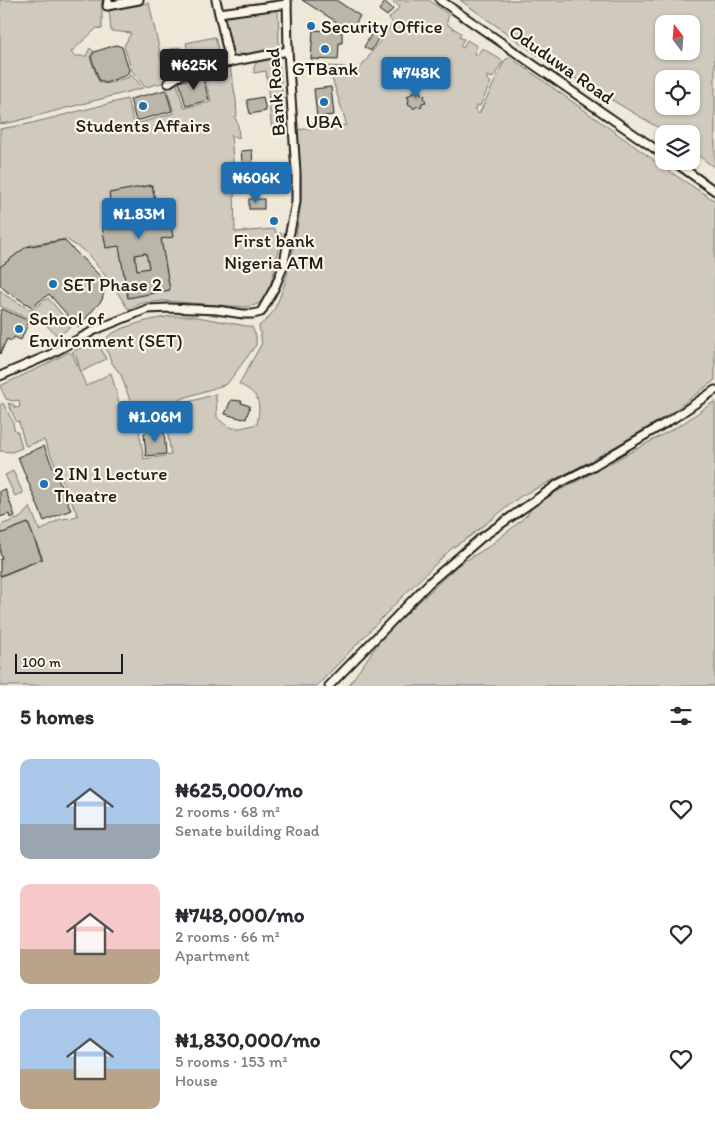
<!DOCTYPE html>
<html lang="en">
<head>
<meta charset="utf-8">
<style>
	:root { --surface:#fff; --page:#f7f7f7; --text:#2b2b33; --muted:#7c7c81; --accent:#1f6fb2 }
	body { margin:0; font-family:Itim,sans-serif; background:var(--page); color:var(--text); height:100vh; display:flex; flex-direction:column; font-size:19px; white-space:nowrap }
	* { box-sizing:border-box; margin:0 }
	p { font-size:16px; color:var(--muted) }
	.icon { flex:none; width:28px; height:28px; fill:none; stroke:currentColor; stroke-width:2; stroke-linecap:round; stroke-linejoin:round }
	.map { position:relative; height:686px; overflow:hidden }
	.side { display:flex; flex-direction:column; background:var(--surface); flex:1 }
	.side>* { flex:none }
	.needle { width:32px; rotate:344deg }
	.tools { position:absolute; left:655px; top:15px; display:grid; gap:10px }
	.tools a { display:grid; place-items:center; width:45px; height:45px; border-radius:10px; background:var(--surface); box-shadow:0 1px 4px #0004; font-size:25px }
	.scale { position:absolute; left:15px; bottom:12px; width:108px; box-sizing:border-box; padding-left:5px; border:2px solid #1c1c1c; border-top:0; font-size:14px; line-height:18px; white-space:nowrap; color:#1c1c1c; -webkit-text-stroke:4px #fcf5e5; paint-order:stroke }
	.price { position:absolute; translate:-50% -42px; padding:0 11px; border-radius:5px; background:var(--accent); color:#fff; font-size:16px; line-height:32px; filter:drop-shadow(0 1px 2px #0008) }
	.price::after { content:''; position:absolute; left:50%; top:30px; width:15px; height:11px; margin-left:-8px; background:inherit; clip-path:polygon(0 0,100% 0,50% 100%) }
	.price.active { background:#222; color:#fff }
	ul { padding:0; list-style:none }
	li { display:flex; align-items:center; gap:15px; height:125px; padding:0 20px }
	li span { display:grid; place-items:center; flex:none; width:140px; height:100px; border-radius:10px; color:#555 }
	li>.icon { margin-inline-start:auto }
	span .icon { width:60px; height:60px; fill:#fffc; stroke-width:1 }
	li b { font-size:21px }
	h2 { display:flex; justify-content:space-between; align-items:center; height:60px; padding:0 20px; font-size:21px }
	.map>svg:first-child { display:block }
</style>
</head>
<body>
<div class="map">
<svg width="715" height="686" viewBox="0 0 715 686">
	<rect width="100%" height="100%" fill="#eee8d9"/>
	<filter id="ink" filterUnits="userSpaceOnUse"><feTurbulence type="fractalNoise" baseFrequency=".02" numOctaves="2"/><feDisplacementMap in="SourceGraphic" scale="10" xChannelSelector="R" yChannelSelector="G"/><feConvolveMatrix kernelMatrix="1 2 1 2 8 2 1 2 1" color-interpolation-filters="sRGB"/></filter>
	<g filter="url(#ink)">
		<g fill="#cfcabd" stroke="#76736c" fill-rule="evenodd">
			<path d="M0,0H102V29L97,28L71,52L74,56H86L90,48L94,52L90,57L99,82L106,84L129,77L130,73L143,88L13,122L0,124Z"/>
			<path d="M391,0H429L449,15L447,21L448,25L461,33L459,37L464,39L460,46L463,48L467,40L477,46L474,53L477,56L482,48L503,61L493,78L487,76V80L491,82L480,106H476L475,110L479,114L505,60L510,57L672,173L715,201V380L674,411L638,433L589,462L521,496L469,537L452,548L404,595L317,686H0V577L43,559L28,523L0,534V525L20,518L30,507L40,531L58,520L78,516L44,440L26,446L25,445L19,422L16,421L8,403L14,405L15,408L20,407L19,400L13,401L6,399L0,386L45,365L69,352L73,355L86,386L111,373L124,420H141L144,430L139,431L144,459L171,455L167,429L162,428V425L166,424L159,416L173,412L185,403L216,394L217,417C231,432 237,429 257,424C261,403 260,394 239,384L262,343L259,326C262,323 267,320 270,316C287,293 300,224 301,195C302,173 298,151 296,130L346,125L345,119L328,66L345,67L354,77L393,23L389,18L400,7Z"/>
			<path d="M460,0H715V168L691,150V134H669L543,59ZM664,24H691V51H664ZM664,79H691V106H664Z"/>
			<path d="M149,3L166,80V82L145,87L132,71L124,46L131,33L111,31L109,8L126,7Z"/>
			<path d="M278,8L279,43L277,48L245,55L234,53L229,42L224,16Z"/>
			<path d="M215,37L221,61L192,67L186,43Z"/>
			<path d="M180,47L187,69L175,74L167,71L163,51Z"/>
			<path d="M271,58H276L279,63L286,131L272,132L266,71L254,73V67L258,60Z"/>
			<path d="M228,65L230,67L236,100L237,116L235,117L238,125L239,138L231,135L234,172L271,171L288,167L285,184L274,190L234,189L235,232L275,229L276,234L282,233C279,249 272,288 264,299C259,305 252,306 245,307L163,301L142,303L128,309L112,284L87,253L66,239L30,245L0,267V129L28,124L127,99L133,120L136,124L174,113L166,86L176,81L184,108L211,102L204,74L201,72Z"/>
			<path d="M0,290L5,295L31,310L48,298L72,326L58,336L31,311L27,318L0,306Z"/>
			<path d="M173,316H192L252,327L256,336V345L227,384L183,398L172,404L154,410L139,409L131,403L121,375L112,363L103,342C112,327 156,318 173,316Z"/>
			<path d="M97,340L106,359L81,372L76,356L72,352Z"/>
			<path d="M715,401V686H348L384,635L458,565L488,547L512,528L527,515L536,502L574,483L682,424Z"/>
			<path d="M3,403L13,422L14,429L18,433L22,448L12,452L0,451V405Z"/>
			<path d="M13,471L23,493L15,496L5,475Z"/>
		</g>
		<g fill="#bab6aa" stroke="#1c1c1c" fill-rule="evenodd">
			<path d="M302,0H336L360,16L351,31Z"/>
			<path d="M385,2L393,9L387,16L379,10Z"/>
			<path d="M376,26L383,30L371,51L364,47Z"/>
			<path d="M313,30L342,32V43H339L338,60L311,59Z"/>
			<path d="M116,45L122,47L129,70L127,75L105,83L99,80L91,57L94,52Z"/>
			<path d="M202,75L209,100L186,106L179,82Z"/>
			<path d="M331,87L334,115L317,117L314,89Z"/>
			<path d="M166,90L172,111L136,121L130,99Z"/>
			<path d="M420,90L421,94L425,95L424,98L426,102L422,103L421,107L417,106L414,109L412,106L408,104L409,99L407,96L412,94V91L415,92Z"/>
			<path d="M263,97L266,111L250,114L247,100Z"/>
			<path d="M252,150L253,170H243L241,151Z"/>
			<path d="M152,185L158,215L169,213L173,237L161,239L170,290L128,298L119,246L106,248L102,225L114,223L109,193ZM146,253L149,268L137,270L135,255Z"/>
			<rect x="249" y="199" width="15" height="10"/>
			<path d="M64,240L106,282L102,300L78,327L49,294L32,307L6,291L0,285V267L26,247Z"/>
			<path d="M2,309L29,321L21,340L14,337L12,341L7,339L0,354V315Z"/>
			<path d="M231,400L242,401L241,403L250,406L246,419L244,418L243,419L225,414Z"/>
			<path d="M148,429H156L157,432L164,431L166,454L146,456L144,433L148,432Z"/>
			<path d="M44,446L71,510L44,521L18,457Z"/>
			<path d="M5,489L15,516L10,518L9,514L0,517V491Z"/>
			<path d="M28,523L42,559L0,576V559L2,558L0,553V534Z"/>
		</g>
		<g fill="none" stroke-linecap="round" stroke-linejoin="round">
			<defs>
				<g id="minor">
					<path d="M108,0L107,6L139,0"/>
					<path d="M216,0L230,62"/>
					<path d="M440,0L664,155"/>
					<path d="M219,13L287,4"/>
					<path d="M168,83L182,74L230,62L288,51"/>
					<path d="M673,161L715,191"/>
					<path d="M0,376L49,355L95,330L147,309L169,308L217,310L243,314H253L261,312L275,287L283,267L296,202V173L288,51L287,0"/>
					<path d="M329,686L430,582L481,538L558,484L593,466L674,418L715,390"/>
				</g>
			</defs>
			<use href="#minor" stroke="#1c1c1c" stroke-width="11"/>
			<use href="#minor" stroke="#fcf5e5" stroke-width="7"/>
		</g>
	</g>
	<g fill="#1f6fb2" stroke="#fcf5e5" stroke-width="2">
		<circle cx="311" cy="26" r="5"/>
		<circle cx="325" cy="49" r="5"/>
		<circle cx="324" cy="102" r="5"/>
		<circle cx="143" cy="106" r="5"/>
		<circle cx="274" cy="221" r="5"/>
		<circle cx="53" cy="284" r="5"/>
		<circle cx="19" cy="329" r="5"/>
		<circle cx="44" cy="484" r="5"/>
	</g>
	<g text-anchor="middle" stroke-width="4.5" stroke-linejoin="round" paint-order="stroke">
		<g font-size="19" fill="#1c1c1c" stroke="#fcf5e5" text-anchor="start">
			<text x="321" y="33">Security Office</text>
			<text x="325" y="75" text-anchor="middle">GTBank</text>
			<text x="324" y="128" text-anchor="middle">UBA</text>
			<text x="143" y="132" text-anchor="middle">Students Affairs</text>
			<text x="274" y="247" text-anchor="middle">First bank<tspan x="274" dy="22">Nigeria ATM</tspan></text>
			<text x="63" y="291">SET Phase 2</text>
			<text x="29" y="325">School of<tspan x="29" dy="22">Environment (SET)</tspan></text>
			<text x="54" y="480">2 IN 1 Lecture<tspan x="54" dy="22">Theatre</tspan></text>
		</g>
		<g font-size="19" fill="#1c1c1c" stroke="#fcf5e5">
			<text transform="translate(562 64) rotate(35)" y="7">Oduduwa Road</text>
			<text transform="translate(275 92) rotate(-94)" y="7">Bank Road</text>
		</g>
	</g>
</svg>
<div class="tools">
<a><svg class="needle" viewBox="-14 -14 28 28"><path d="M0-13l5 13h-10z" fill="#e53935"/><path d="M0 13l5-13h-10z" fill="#7c7c81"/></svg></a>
<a><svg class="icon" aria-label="locate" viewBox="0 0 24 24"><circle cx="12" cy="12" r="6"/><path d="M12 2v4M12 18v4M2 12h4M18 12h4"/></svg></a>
<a><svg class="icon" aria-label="layers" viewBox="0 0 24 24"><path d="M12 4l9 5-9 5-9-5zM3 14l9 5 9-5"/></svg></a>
</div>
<div class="scale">100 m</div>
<b class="price active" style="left:194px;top:91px">₦625K</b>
<b class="price" style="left:416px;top:99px">₦748K</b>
<b class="price" style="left:256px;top:204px">₦606K</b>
<b class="price" style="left:139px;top:240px">₦1.83M</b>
<b class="price" style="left:155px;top:443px">₦1.06M</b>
</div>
<section class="side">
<h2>5 homes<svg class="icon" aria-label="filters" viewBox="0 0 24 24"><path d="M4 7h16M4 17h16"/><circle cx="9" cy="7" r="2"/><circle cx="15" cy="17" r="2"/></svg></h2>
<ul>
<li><span style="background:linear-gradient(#a9c7e8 65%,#9aa5b1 0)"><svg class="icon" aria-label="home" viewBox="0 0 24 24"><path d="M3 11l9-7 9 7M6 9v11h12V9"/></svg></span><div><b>₦625,000/mo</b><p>2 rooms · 68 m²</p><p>Senate building Road</p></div><svg class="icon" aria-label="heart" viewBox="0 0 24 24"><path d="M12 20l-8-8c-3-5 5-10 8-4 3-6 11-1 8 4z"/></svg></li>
<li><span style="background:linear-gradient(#f6c9c9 65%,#b9a48a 0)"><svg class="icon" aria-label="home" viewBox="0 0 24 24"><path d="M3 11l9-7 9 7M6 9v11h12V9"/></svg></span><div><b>₦748,000/mo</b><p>2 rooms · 66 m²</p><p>Apartment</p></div><svg class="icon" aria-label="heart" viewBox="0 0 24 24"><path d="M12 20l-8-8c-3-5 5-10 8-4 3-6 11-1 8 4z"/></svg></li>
<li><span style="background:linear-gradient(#a9c7e8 60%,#b9a48a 0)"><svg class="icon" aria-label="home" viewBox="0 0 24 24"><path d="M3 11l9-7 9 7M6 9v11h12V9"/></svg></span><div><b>₦1,830,000/mo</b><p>5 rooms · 153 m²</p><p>House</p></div><svg class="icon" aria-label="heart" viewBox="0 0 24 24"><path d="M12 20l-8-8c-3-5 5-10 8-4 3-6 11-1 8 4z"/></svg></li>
</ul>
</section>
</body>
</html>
